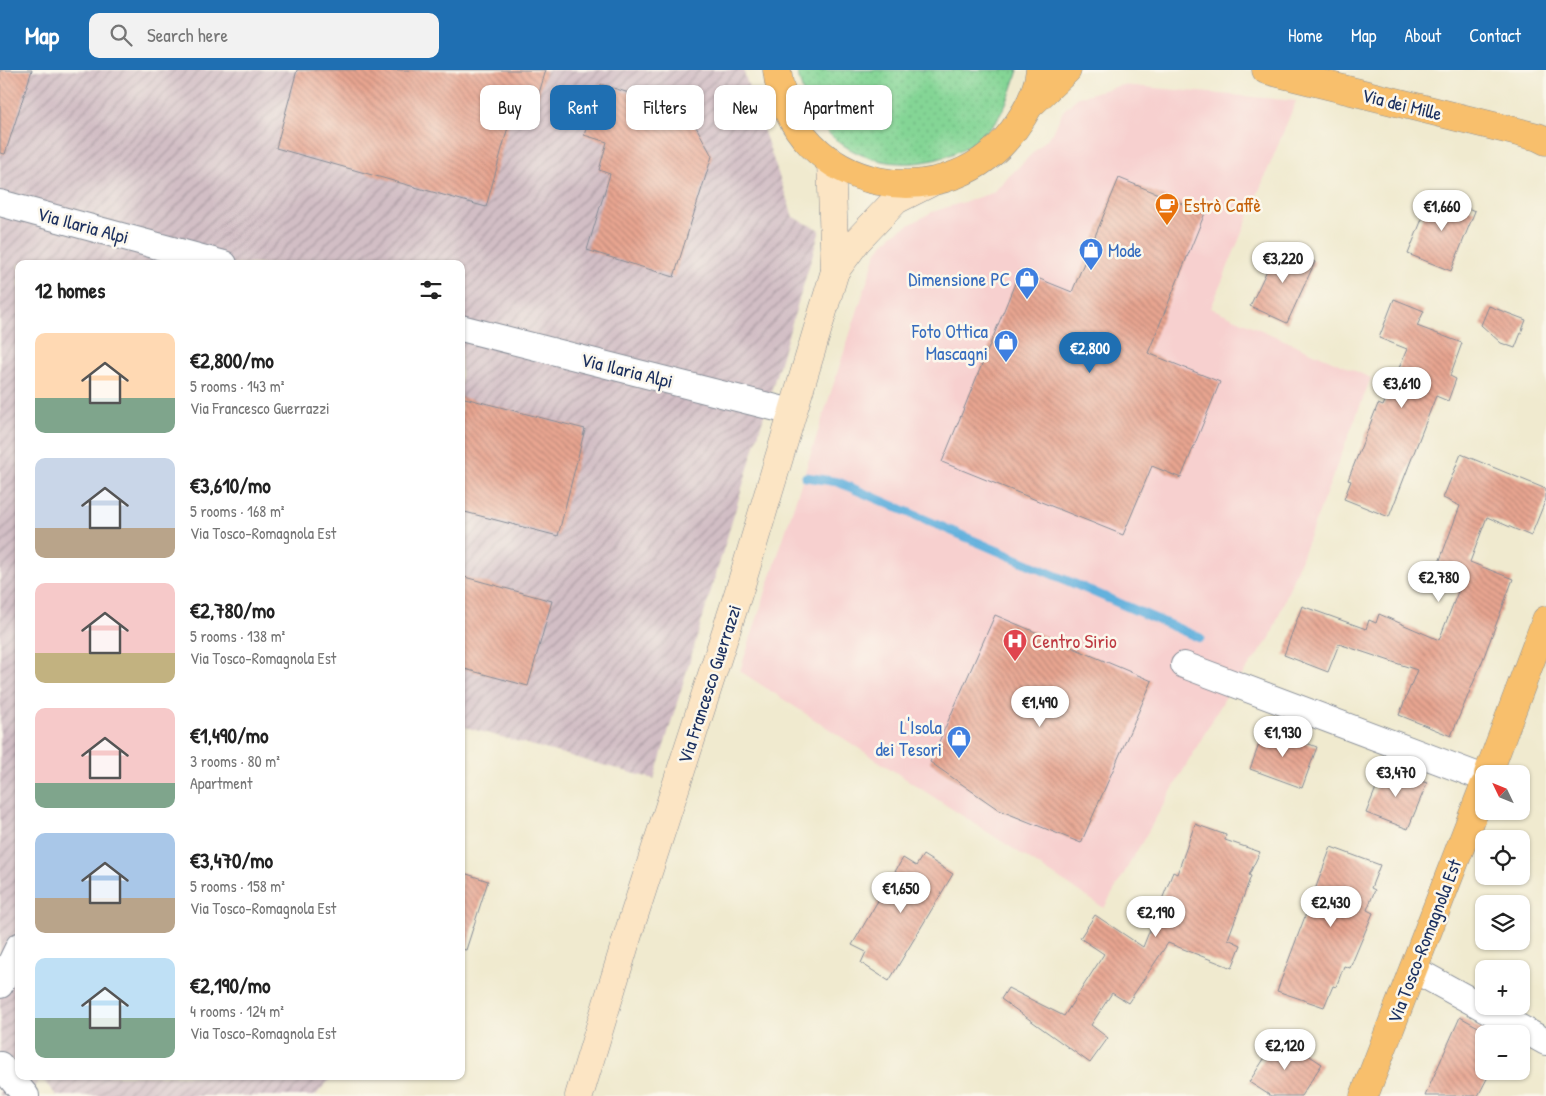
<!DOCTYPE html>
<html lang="en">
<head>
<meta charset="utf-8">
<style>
	:root { --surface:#fff; --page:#f2f2f2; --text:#222; --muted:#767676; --accent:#1f6fb2 }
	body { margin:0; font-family:"Patrick Hand",sans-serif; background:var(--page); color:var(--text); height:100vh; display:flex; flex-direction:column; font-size:19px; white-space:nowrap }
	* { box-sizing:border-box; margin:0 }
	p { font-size:16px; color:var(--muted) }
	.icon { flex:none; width:28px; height:28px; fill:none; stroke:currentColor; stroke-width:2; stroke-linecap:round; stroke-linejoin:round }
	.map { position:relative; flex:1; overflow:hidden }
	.panel { position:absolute; left:15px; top:190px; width:450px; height:820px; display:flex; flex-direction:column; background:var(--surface); border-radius:10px; box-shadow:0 1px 4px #0004 }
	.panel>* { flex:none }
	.hud { position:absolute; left:480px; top:15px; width:475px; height:45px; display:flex; gap:10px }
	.needle { width:32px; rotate:313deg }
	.tools { position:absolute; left:1475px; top:695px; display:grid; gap:10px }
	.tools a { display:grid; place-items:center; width:55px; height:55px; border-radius:10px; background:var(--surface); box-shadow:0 1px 4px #0004; font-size:25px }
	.price { position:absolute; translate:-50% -42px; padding:0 11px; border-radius:18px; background:#fff; color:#222; font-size:16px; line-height:32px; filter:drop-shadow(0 1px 2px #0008) }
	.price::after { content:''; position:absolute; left:50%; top:30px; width:15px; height:11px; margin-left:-8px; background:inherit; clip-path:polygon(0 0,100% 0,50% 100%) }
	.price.selected { background:var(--accent); color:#fff }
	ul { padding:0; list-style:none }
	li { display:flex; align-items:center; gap:15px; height:125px; padding:0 20px }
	li span { display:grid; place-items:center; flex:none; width:140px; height:100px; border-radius:10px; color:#555 }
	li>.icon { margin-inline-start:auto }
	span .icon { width:60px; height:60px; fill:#fffc; stroke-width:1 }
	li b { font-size:21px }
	h2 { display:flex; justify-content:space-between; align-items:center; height:60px; padding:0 20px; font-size:21px }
	.tag { padding:0 18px; border-radius:10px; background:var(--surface); box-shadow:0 1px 4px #0004; font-size:18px; line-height:45px }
	.tag.selected { background:var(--accent); color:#fff }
	header { display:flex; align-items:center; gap:30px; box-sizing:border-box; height:70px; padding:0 25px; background:var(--accent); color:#fff }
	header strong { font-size:24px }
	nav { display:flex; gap:28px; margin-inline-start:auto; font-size:18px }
	.search { width:350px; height:45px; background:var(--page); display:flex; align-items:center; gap:12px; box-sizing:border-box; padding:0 18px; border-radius:10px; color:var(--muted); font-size:19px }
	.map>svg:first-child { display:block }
</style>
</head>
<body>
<header>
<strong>Map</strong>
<div class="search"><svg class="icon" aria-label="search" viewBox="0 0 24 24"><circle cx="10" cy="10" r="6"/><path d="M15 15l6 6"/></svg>Search here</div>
<nav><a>Home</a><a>Map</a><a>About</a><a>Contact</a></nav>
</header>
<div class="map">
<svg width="1546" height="1026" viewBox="0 0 1546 1026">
	<defs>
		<pattern id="industrial-furrows" width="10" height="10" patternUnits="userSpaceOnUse" patternTransform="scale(1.25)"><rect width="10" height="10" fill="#d2bec5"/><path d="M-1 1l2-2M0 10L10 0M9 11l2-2" fill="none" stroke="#aa9ba3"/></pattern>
		<pattern id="grass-dots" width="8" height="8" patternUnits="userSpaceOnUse" patternTransform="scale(1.25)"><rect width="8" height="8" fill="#84d595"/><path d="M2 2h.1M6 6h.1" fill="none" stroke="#71b783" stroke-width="1.8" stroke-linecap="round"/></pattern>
		<pattern id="building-back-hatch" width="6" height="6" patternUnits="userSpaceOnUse" patternTransform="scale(1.25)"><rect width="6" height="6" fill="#e8a590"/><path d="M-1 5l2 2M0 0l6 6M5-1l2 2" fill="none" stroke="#bb8779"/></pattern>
	</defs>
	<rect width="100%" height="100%" fill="#fbf7ec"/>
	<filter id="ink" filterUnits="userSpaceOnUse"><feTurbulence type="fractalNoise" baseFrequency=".02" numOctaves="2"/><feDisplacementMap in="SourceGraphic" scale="10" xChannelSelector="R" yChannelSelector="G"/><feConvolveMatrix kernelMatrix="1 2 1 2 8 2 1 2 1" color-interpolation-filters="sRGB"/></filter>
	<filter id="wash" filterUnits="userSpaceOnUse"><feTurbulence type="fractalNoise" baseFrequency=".0096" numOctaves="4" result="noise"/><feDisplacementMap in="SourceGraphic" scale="20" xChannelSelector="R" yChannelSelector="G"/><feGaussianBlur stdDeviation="1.12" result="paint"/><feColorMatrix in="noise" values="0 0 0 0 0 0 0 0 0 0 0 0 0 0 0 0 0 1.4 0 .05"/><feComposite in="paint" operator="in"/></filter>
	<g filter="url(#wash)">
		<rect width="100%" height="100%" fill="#f0eacf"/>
		<path fill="#f7d0cf" d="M1122,15L1296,31L1211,238L1371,308L1270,568L1225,628L1104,838L740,601L877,181L893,164L932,142L992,123L1053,63L1063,41L1078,27Z"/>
		<path fill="url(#industrial-furrows)" d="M0,0H743L793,147L820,160L654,709L461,656V194H19V1006H333L315,1026H57L41,1008L27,1026H0Z"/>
		<path fill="url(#grass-dots)" stroke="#50827a" d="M797,0H1018C1012,19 1006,39 993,55C948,106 860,107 819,52C807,36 801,19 797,0Z"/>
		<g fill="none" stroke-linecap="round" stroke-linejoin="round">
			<path stroke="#64b1dd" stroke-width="9" d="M806,407L838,412L1200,568"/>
		</g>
		<g id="blocks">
			<g fill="url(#building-back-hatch)">
				<path d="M0,0H32L5,84L0,83Z"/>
				<path d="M297,0H546L536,33L516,28L486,137L276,78Z"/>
				<path d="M601,14L688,42L712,86L674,207L587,180L610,104L599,100L607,72L584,65Z"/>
				<path d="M1119,108L1205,143L1148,283L1220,312L1181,408L1152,396L1123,465L942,392L1020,201L1072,222Z"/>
				<path d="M1432,124L1475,141L1451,201L1408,184Z"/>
				<path d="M1279,175L1315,192L1287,253L1250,236Z"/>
				<path d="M1394,229L1424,241L1417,256L1462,273L1450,306L1456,309L1448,331L1436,326L1389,447L1344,429L1351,411L1348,410L1378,334L1383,336L1407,279L1379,268Z"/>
				<path d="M1489,236L1526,250L1515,278L1501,273L1481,255Z"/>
				<path d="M461,327L585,359L558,466L461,441Z"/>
				<path d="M1461,384L1546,419V429L1531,466L1487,447L1470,492L1513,509L1482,592L1451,666L1399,645L1417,600L1339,574L1328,602L1284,585L1302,536L1366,559L1369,550L1376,553L1379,544L1439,570L1463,509L1437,498L1460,436L1443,428Z"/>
				<path d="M461,506L552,531L528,616L461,598Z"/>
				<path d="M995,545L1152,611L1081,773L999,740L930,692Z"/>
				<path d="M1265,658L1317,677L1302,718L1250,699Z"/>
				<path d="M1384,698L1427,713L1408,759L1366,743Z"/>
				<path d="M1195,754L1226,765L1225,770L1260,782L1249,805L1251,806L1228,869L1241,875L1232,898L1168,873L1128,933L1112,923L1091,955L1108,968L1090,993L1001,929L1008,918L1064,946L1104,884L1080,868L1095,845L1143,877L1173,802L1177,804Z"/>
				<path d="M1331,777L1380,795L1371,818L1375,820L1367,840L1373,843L1350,898L1344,896L1336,917L1333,916L1324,937L1277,921Z"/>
				<path d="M923,785L953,804L889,911L861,893L866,882L852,875L903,788L916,796Z"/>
				<path d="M461,802L488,811L466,880L461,879Z"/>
				<path d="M1460,947L1491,964H1484V1001H1491L1478,1026H1425Z"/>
				<path d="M1279,966L1322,994L1301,1026H1271L1249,1012Z"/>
			</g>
		</g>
	</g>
	<g filter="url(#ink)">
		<use href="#blocks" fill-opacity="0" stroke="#868c96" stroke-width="1"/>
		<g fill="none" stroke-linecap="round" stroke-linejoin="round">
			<defs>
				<g id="minor">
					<path d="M0,133L224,194"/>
					<path d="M461,258L792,342"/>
					<path d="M1184,595L1484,708"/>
					<path d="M1413,899L1546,972"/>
					<path d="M0,915L19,876"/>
					<path d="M0,995L26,1026"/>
				</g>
				<g id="secondary">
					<path d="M835,201L857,171L896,130L930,113"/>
					<path d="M579,1026L630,858L740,518L835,201L831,91"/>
				</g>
				<g id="primary">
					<path d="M777,0C791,124 953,155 1019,52C1030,36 1038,20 1040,0"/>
					<path d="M1266,0L1538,67L1546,71"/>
					<path d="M1032,33L1067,0"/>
					<path d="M1488,704L1546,550"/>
					<path d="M1364,1026L1484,716"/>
				</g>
			</defs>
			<use href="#minor" stroke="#868c96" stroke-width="28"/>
			<use href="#secondary" stroke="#868c96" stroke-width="29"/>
			<use href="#primary" stroke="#868c96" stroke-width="29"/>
			<use href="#minor" stroke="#fff" stroke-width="26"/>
			<use href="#secondary" stroke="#fce5c4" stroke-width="28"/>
			<use href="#primary" stroke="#f8bf6c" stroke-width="28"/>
		</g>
	</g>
	<defs>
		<symbol id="cafe-pin" viewBox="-11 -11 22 30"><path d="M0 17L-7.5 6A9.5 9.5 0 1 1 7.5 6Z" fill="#e8710a" stroke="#fbf7ec"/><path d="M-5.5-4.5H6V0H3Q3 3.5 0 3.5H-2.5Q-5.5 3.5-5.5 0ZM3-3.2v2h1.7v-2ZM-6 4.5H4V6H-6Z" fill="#fff"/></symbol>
		<symbol id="shop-pin" viewBox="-11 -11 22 30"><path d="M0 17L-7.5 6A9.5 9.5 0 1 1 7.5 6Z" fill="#3f7fe0" stroke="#fbf7ec"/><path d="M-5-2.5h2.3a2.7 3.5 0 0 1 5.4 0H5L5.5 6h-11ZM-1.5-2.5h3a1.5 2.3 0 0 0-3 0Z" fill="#fff"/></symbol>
		<symbol id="hospital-pin" viewBox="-11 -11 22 30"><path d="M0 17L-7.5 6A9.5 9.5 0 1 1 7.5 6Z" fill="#e0444e" stroke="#fbf7ec"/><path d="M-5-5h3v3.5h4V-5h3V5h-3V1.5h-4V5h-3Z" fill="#fff"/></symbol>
	</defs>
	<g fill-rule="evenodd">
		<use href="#cafe-pin" x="1153" y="121" width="28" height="38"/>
		<use href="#shop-pin" x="1077" y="166" width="28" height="38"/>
		<use href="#shop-pin" x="1013" y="195" width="28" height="38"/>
		<use href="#shop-pin" x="992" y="258" width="28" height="38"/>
		<use href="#hospital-pin" x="1001" y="557" width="28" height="38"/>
		<use href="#shop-pin" x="945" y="654" width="28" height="38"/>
	</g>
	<g text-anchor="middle" stroke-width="5" stroke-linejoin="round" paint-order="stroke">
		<g font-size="19" fill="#1b2f5e" stroke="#fbf7ec">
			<text transform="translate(1402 34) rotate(14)" y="7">Via dei Mille</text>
			<text transform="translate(83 155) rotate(15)" y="7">Via Ilaria Alpi</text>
			<text transform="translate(627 300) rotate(14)" y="7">Via Ilaria Alpi</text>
			<text transform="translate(709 614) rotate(-72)" y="7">Via Francesco Guerrazzi</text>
			<text transform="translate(1424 871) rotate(-69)" y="7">Via Tosco-Romagnola Est</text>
		</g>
		<g font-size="19" fill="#c56008" stroke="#fbf7ec" text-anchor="start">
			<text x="1184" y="142">Estrò Caffè</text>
		</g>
		<g font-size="19" fill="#366cbe" stroke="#fbf7ec" text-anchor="end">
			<text x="1108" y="187" text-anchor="start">Mode</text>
			<text x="1010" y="216">Dimensione PC</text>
			<text x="988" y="268">Foto Ottica<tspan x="988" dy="22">Mascagni</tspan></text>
			<text x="942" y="664">L'Isola<tspan x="942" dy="22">dei Tesori</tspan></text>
		</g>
		<g font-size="19" fill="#be3a42" stroke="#fbf7ec" text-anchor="start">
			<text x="1032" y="578">Centro Sirio</text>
		</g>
	</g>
</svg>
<div class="tools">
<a><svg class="needle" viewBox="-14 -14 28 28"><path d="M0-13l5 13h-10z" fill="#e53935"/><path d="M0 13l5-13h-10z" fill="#767676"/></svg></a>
<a><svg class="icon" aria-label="locate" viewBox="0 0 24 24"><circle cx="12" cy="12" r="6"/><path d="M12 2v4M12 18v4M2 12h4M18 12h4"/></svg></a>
<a><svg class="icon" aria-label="layers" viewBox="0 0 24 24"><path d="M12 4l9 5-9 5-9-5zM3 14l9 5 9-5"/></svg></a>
<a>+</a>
<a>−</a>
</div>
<b class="price" style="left:1442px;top:162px">€1,660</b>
<b class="price" style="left:1283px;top:214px">€3,220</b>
<b class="price selected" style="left:1090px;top:304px">€2,800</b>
<b class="price" style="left:1402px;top:339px">€3,610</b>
<b class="price" style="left:1439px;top:533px">€2,780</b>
<b class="price" style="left:1040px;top:658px">€1,490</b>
<b class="price" style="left:1283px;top:688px">€1,930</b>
<b class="price" style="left:1396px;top:728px">€3,470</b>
<b class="price" style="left:901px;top:844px">€1,650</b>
<b class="price" style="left:1331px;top:858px">€2,430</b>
<b class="price" style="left:1156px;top:868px">€2,190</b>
<b class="price" style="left:1285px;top:1001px">€2,120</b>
<div class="hud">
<a class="tag">Buy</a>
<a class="tag selected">Rent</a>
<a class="tag">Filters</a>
<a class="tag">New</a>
<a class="tag">Apartment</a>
</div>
<section class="panel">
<h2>12 homes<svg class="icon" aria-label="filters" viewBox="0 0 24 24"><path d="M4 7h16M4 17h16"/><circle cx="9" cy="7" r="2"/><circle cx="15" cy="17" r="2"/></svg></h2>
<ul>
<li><span style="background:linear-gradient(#ffd9b3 65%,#7fa58c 0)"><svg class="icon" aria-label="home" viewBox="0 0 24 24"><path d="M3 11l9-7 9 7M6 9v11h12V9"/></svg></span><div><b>€2,800/mo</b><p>5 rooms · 143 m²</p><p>Via Francesco Guerrazzi</p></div></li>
<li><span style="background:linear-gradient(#c9d6e8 70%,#b9a48a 0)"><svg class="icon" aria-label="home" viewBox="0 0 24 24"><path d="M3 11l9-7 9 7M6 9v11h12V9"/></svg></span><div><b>€3,610/mo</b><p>5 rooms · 168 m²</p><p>Via Tosco-Romagnola Est</p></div></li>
<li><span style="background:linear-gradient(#f6c9c9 70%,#c2b280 0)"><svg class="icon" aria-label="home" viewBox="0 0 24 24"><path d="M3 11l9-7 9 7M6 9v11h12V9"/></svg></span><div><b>€2,780/mo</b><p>5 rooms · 138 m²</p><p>Via Tosco-Romagnola Est</p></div></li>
<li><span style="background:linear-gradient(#f6c9c9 75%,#7fa58c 0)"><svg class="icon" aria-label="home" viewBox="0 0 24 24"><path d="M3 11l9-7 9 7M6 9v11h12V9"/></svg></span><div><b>€1,490/mo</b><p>3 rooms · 80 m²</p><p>Apartment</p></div></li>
<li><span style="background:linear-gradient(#a9c7e8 65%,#b9a48a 0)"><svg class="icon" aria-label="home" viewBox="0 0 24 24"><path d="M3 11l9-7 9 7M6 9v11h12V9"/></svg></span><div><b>€3,470/mo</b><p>5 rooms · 158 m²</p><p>Via Tosco-Romagnola Est</p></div></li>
<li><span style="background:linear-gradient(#bfe0f5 60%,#7fa58c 0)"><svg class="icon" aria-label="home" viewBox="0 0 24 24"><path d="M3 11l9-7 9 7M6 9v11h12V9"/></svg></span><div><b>€2,190/mo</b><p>4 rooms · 124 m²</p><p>Via Tosco-Romagnola Est</p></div></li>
</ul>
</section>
</div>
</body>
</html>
